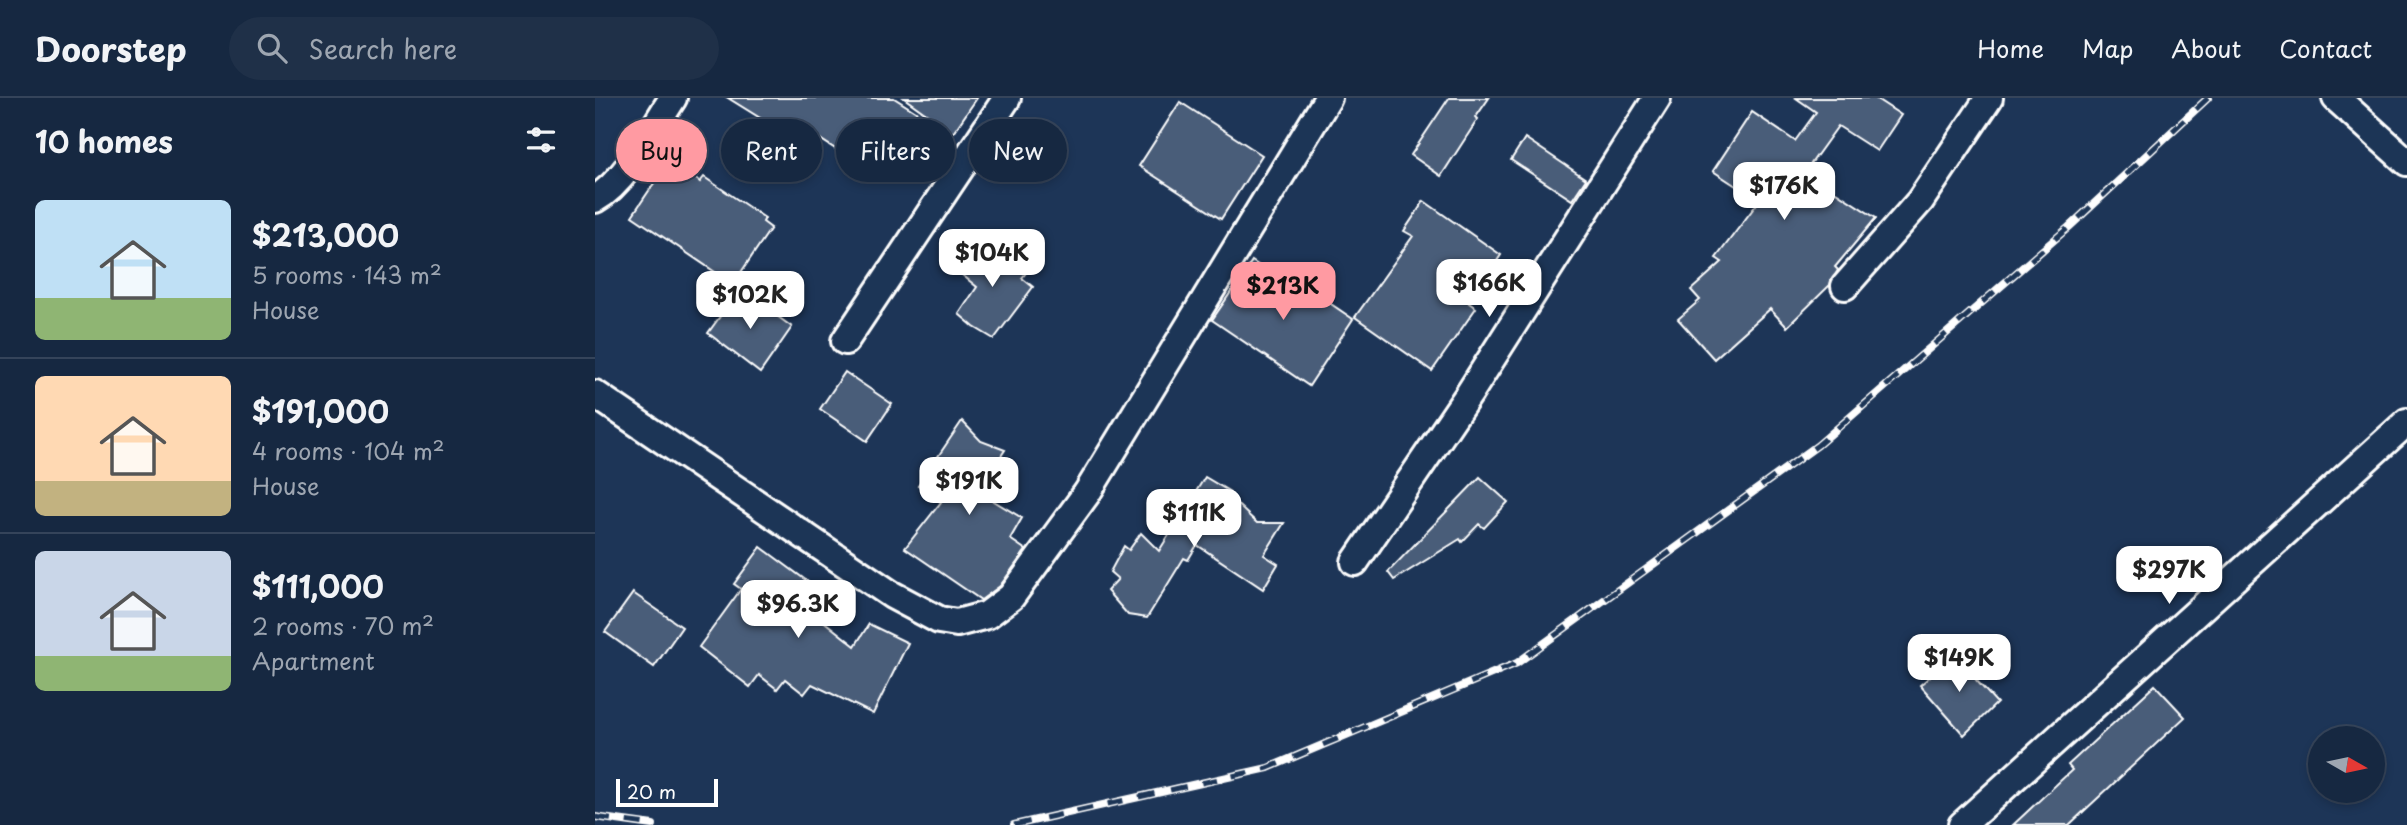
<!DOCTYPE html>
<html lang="en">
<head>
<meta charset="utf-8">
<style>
	:root { --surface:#162841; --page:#1f3048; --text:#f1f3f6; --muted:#9ea6b1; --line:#35445a; --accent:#ff9aa2 }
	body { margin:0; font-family:"Playpen Sans",sans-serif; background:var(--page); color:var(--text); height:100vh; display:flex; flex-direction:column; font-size:26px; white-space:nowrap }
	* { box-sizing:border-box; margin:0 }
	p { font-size:23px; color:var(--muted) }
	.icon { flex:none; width:38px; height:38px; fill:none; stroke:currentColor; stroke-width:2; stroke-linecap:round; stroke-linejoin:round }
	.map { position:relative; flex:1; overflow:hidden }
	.sheet { display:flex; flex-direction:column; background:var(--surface); width:595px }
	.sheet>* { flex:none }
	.hud { position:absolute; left:21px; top:21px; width:665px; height:63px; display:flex; gap:14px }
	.needle { width:46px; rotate:99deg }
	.tools { position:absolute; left:1713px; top:628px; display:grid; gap:14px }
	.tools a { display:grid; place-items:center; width:77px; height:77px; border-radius:50%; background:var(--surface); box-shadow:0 4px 10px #0003,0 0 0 2px var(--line); font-size:35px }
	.scale { position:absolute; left:21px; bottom:18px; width:102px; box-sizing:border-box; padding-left:7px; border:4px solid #fff; border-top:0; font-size:19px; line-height:24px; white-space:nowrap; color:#fff; -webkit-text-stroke:5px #1d3557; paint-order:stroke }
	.price { position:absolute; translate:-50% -60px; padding:0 16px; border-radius:14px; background:#fff; color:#222; font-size:23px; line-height:46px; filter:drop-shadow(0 2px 4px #0008) }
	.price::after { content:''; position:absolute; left:50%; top:42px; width:21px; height:16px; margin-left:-10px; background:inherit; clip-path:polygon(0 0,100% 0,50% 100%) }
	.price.active { background:var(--accent); color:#111 }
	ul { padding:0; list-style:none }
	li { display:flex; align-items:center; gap:21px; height:175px; padding:0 35px }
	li+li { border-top:2px solid var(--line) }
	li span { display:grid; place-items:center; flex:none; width:196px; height:140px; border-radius:10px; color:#555 }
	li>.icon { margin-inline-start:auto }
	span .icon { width:84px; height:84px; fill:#fffc; stroke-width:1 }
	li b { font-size:30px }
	h2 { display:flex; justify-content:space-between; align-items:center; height:84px; padding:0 35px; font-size:30px }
	.chip { padding:0 24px; border-radius:32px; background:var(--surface); box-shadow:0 4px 10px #0003,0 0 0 2px var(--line); font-size:24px; line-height:63px }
	.chip.active { background:var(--accent); color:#111 }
	header { display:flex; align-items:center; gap:42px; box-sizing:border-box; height:98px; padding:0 35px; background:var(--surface); border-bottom:2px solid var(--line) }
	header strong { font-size:33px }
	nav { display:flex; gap:38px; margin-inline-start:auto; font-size:24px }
	.search { width:490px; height:63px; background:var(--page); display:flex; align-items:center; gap:18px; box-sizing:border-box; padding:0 24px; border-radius:38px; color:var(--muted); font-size:26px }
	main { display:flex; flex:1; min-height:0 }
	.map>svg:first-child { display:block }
</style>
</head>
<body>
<header>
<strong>Doorstep</strong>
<div class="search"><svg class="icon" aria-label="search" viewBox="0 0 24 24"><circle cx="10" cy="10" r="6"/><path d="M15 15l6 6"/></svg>Search here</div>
<nav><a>Home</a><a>Map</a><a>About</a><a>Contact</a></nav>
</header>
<main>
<section class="sheet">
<h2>10 homes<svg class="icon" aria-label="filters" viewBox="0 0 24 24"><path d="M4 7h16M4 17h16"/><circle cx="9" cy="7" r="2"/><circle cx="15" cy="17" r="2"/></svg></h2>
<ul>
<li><span style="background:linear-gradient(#bfe0f5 70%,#8fb573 0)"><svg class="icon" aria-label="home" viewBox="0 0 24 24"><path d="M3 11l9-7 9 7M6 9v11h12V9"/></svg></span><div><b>$213,000</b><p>5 rooms · 143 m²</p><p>House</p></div></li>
<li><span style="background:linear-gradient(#ffd9b3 75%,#c2b280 0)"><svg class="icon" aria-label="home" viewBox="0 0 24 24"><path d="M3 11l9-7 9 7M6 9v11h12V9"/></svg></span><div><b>$191,000</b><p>4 rooms · 104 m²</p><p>House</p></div></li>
<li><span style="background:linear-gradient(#c9d6e8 75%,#8fb573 0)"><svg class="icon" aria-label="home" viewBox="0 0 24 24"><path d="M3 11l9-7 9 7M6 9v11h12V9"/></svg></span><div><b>$111,000</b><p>2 rooms · 70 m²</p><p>Apartment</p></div></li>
</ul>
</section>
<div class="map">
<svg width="1812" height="727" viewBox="0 0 1812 727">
	<rect width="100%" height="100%" fill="#1d3557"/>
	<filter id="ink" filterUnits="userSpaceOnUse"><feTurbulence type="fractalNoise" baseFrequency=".0143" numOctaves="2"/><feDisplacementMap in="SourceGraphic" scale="14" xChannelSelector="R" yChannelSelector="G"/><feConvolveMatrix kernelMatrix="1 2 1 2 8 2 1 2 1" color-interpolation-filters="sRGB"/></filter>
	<g filter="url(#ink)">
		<g fill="#4a5d79" stroke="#fff" stroke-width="2">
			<path d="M133,0H299L329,19L290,83L217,36L210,48Z"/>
			<path d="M309,0H382L358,35Z"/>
			<path d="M854,0H894L881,19L883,21L846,78L816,57Z"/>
			<path d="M1201,0H1280L1306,17L1282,53L1243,28L1210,74L1281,120L1240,169L1243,172L1235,187L1192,229L1175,211L1119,261L1083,221L1105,202L1096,192L1127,164L1121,160L1164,103L1118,73L1157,14L1200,43L1221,14Z"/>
			<path d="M585,4L667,57L626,121L544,68Z"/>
			<path d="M930,40L991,81L977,102L916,62Z"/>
			<path d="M76,60L105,84L109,79L170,120L168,124L176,130L138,186L37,118Z"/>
			<path d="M829,103L906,157L874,205L881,210L837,273L760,219L818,138L809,133Z"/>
			<path d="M396,144L412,164L433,172L427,180L438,189L399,241L379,229L364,216L382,189L360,171L378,147L388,155Z"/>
			<path d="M657,163L675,175L678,171L722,201L724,198L758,221L714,288L617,222Z"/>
			<path d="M145,191L197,229L165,275L113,235Z"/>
			<path d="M250,274L297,306L272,343L225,311Z"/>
			<path d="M367,323L386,343L410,352L406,358L418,366L394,400L427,420L415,441L431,452L405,488L386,502L310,450L346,404L323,388Z"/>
			<path d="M610,379L635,394L633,398L662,425H689L669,457L683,466L668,491L602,447L593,462L589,460L552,520L533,517L512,493L523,481L515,474L529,448L534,452L546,435L564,453Z"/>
			<path d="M885,379L913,404L889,430L884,426L867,444L865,441L799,482L793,474Z"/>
			<path d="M166,449L220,489L207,506L260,548L274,526L313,545L278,616L217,586L209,596L190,581L182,591L164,577L155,589L104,549L146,491L139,486Z"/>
			<path d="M38,495L87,529L59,569L10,534Z"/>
			<path d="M1363,555L1383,580L1381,582L1402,605L1369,637L1325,587Z"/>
			<path d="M1560,587L1590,619L1474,727H1418L1477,672L1473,667Z"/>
		</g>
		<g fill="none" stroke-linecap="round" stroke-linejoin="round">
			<defs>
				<g id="minor">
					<path d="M1741,0L1812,64"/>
					<path d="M0,101C32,83 57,31 78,0"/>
					<path d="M1250,188L1325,103L1394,0"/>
					<path d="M250,243L412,0"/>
					<path d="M0,296L297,497L344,522L362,525L392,517L416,499L492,395L733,0"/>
					<path d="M760,464L874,296L1062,0"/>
					<path d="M1367,727L1812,324"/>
				</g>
			</defs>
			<use href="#minor" stroke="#fff" stroke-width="32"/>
			<use href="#minor" stroke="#1d3557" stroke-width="26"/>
			<defs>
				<g id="rail">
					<path d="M0,719L58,727"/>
					<path d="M419,727L673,670L922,565L1223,347L1474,129L1613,0"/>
				</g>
			</defs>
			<use href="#rail" stroke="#fff" stroke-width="8"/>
			<use href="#rail" stroke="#1d3557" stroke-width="5" stroke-dasharray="16" stroke-linecap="butt"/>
		</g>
	</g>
</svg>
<div class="tools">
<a><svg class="needle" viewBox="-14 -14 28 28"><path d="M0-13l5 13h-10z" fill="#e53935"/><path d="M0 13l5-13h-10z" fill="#9ea6b1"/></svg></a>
</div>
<div class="scale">20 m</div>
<b class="price" style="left:1189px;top:124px">$176K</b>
<b class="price" style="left:397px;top:191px">$104K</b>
<b class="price" style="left:894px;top:221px">$166K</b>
<b class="price active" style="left:688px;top:224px">$213K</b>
<b class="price" style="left:155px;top:233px">$102K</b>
<b class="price" style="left:374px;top:419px">$191K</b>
<b class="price" style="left:599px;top:451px">$111K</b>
<b class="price" style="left:1574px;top:508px">$297K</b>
<b class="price" style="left:203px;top:542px">$96.3K</b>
<b class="price" style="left:1364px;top:596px">$149K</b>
<div class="hud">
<a class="chip active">Buy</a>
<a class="chip">Rent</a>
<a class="chip">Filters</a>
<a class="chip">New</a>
</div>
</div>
</main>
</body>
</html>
